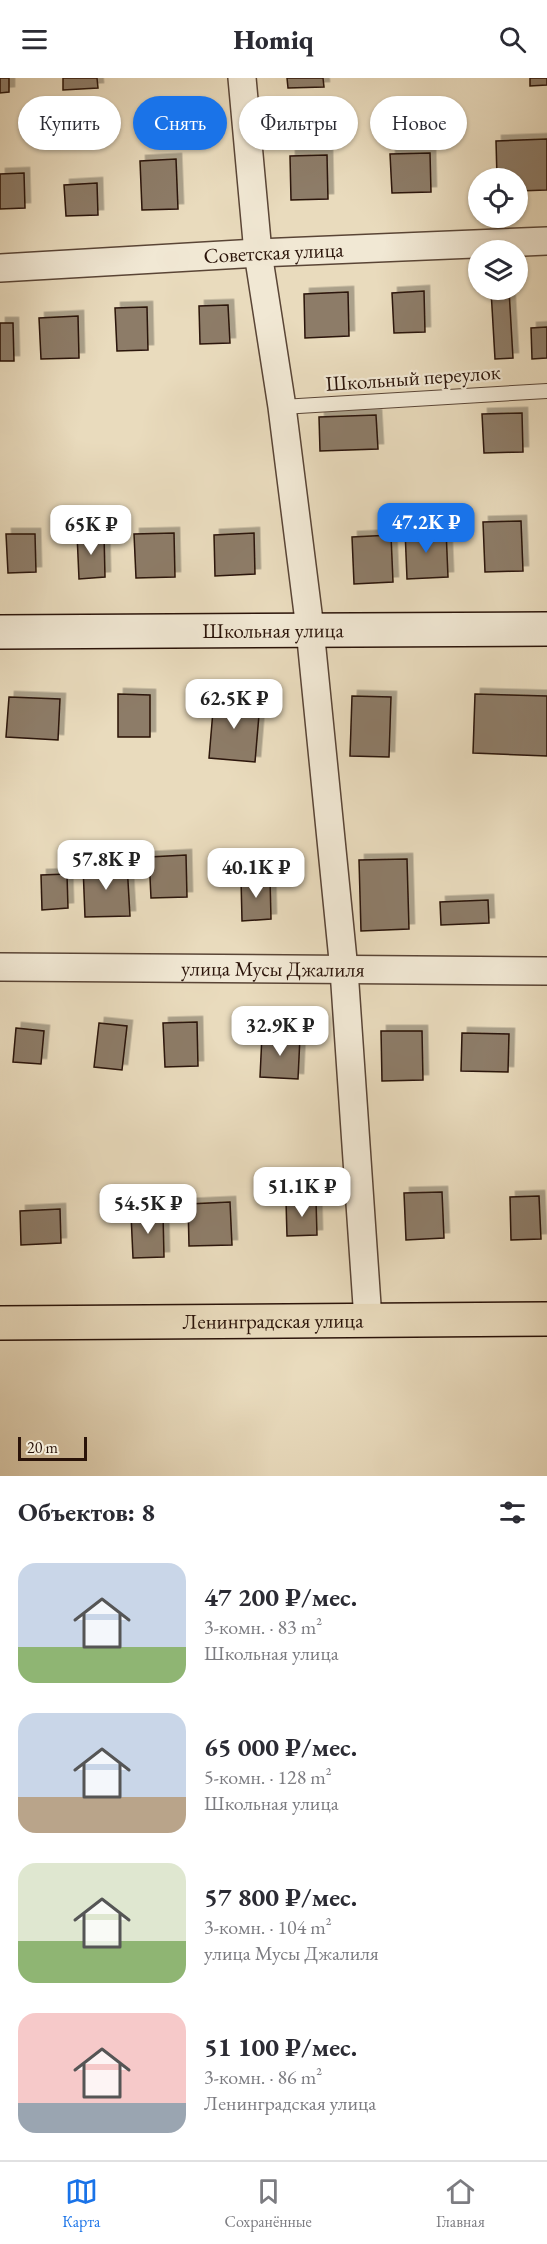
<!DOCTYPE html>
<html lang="ru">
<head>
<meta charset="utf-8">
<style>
	:root { --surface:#fff; --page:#f2f2f3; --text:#2b2b33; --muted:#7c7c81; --line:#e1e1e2; --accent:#1a73e8 }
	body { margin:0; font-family:"EB Garamond",serif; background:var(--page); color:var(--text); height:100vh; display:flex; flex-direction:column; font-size:22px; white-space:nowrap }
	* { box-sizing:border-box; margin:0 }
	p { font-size:20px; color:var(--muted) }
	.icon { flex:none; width:33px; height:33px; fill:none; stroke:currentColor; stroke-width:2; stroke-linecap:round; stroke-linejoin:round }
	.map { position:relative; height:1398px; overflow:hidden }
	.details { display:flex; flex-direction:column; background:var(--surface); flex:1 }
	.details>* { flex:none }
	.top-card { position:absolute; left:18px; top:18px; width:512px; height:54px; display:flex; gap:12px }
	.buttons { position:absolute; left:468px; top:90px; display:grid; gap:12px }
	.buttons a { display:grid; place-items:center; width:60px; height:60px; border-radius:50%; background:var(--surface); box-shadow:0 2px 4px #0004; font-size:30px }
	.scale { position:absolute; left:18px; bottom:15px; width:69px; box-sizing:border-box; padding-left:6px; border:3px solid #2a1309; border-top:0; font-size:16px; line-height:21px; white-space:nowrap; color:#2a1309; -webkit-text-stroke:4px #f1e8d4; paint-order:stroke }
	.price { position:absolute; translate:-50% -51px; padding:0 14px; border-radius:12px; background:#fff; color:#222; font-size:20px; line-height:39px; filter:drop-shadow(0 2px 3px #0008) }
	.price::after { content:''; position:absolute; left:50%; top:36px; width:18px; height:14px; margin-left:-9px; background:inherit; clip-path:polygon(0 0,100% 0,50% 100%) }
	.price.current { background:var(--accent); color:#fff }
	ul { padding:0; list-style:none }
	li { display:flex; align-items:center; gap:18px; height:150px; padding:0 18px }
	li span { display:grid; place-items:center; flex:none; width:168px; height:120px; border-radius:18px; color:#555 }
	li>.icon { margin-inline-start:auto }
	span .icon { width:72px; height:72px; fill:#fffc; stroke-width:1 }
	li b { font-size:26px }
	h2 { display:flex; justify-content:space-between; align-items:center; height:72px; padding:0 18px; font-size:26px }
	.tag { padding:0 21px; border-radius:27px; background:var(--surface); box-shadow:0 2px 4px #0004; font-size:21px; line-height:54px }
	.tag.current { background:var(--accent); color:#fff }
	header { display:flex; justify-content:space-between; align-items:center; height:78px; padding:0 18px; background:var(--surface); font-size:27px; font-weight:800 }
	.tab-bar { display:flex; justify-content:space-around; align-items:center; height:84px; border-top:2px solid var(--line); background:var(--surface); font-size:16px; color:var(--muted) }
	.tab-bar a { display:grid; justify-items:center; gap:3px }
	.tab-bar .current { color:var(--accent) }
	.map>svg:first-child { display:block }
</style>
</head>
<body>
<header><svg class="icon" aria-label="menu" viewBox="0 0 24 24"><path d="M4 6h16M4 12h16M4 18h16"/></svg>Homiq<svg class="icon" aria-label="search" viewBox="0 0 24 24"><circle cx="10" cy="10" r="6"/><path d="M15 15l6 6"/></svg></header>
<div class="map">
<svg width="547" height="1398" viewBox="0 0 547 1398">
	<defs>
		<filter id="shadow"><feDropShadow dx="5.5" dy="-5.5" stdDeviation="0" flood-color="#0004"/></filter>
	</defs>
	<rect width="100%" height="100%" fill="#e9dbbd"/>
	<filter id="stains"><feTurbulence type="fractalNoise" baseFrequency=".00333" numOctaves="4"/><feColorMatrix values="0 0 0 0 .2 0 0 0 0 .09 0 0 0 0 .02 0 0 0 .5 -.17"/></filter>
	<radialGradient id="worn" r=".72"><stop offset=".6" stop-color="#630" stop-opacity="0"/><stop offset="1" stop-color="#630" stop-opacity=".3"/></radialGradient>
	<g fill="#8d7b67" stroke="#2a1309" stroke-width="1.5" filter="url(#shadow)">
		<path d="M0,0H9V14L0,15Z"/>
		<path d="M63,0H97L98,10L63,12Z"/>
		<path d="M287,0H323L324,9L288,10Z"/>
		<path d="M530,0H547V7L530,8Z"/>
		<path d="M547,61V112L518,113V100H497L496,63Z"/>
		<path d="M430,75L431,114L392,115L390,76Z"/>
		<path d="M327,77L328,121L291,122L290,78Z"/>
		<path d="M176,81L178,131L142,132L140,83Z"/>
		<path d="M24,95L25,130L0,131V96Z"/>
		<path d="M97,105L98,137L66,138L64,107Z"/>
		<path d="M491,212H509L513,280L495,281Z"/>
		<path d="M424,213L425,254L394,255L392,215Z"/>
		<path d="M348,214L349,258L305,260L304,216Z"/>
		<path d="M228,227L230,265L200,266L199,228Z"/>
		<path d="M147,229L148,272L117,273L115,230Z"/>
		<path d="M78,238L79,280L41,281L39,240Z"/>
		<path d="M0,245H13L14,283H0Z"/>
		<path d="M547,249V280L532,281L531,250Z"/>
		<path d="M522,335L523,374L484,375L482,336Z"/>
		<path d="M376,337L378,371L320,373L319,339Z"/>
		<path d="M521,443L523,493L485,494L483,444Z"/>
		<path d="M446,451L448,499L407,501L405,452Z"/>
		<path d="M104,455L105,499L79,501L77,456Z"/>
		<path d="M174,455L175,499L136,500L134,456Z"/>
		<path d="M254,455L255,496L215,498L214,457Z"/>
		<path d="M6,456H35L36,494L8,495Z"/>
		<path d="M391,457L393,504L354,506L352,459Z"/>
		<path d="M118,616L150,617V659H118Z"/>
		<path d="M475,616L547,618V678L473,675Z"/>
		<path d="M352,618L391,619L389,679L350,678Z"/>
		<path d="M9,619L60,621L58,662L6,659Z"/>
		<path d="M214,621L260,625L255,684L209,680Z"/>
		<path d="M186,777L187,819L151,820L149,779Z"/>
		<path d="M407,781L409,851L361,853L359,782Z"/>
		<path d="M127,786L130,838L85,839L83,788Z"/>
		<path d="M67,796L68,830L42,832L41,797Z"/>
		<path d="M270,800L271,841L242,843L241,801Z"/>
		<path d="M488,822L489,845L441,847L440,824Z"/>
		<path d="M197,944L198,988L165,989L163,945Z"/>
		<path d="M99,945L127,948L122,992L94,989Z"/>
		<path d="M16,950L44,953L41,986L13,984Z"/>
		<path d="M381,953H422L423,1002L382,1003Z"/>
		<path d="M462,955L509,956L508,994L461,993Z"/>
		<path d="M262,957L300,959L298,1001L260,999Z"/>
		<path d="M442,1114L444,1160L406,1162L404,1115Z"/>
		<path d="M539,1118L541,1161L511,1162L510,1119Z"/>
		<path d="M316,1122L317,1157L287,1158L286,1123Z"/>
		<path d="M230,1124L232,1167L189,1168L188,1126Z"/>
		<path d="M60,1131L61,1165L21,1167L20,1133Z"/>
		<path d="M163,1135L164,1179L133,1180L131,1136Z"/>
	</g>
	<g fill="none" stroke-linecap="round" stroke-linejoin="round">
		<defs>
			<path id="lane" d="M282,329L547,313"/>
			<g id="street">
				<path d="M242,0L258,175L282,329L310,551L344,892L368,1242"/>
				<path id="s1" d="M0,190L258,175L547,163"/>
				<path id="s2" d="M0,889L547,893"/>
			</g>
			<g id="secondary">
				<path id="s3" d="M0,554L547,551"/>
			</g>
			<g id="primary">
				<path id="s4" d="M0,1245L547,1241"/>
			</g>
		</defs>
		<use href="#lane" stroke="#5a4536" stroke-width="16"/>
		<use href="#street" stroke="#5a4536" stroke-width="30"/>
		<use href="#secondary" stroke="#2a1309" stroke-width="36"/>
		<use href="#primary" stroke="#2a1309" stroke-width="36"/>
		<use href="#lane" stroke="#f1e8d4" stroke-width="14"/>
		<use href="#street" stroke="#f1e8d4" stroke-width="27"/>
		<use href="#secondary" stroke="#f1e8d4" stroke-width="33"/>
		<use href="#primary" stroke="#e9dbbd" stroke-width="33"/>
	</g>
	<g text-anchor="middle" stroke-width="4.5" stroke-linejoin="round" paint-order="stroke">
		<g font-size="21" fill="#2a1309" stroke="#f1e8d4">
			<text dy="7" stroke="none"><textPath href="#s1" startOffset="274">Советская улица</textPath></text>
			<text transform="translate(413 300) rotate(-4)" y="7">Школьный переулок</text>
			<text dy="7" stroke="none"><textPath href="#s3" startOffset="273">Школьная улица</textPath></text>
			<text dy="7" stroke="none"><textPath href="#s2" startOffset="273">улица Мусы Джалиля</textPath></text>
			<text dy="7" stroke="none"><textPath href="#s4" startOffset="273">Ленинградская улица</textPath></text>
		</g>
	</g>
	<rect width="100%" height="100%" filter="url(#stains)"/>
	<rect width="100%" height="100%" fill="url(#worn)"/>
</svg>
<div class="buttons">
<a><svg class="icon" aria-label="locate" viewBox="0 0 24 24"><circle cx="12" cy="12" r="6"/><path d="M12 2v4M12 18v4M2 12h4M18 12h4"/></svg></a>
<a><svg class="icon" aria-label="layers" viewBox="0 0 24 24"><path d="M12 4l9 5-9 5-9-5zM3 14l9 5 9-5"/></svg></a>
</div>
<div class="scale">20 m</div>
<b class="price current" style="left:426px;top:476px">47.2K ₽</b>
<b class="price" style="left:91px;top:478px">65K ₽</b>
<b class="price" style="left:234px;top:652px">62.5K ₽</b>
<b class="price" style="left:106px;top:813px">57.8K ₽</b>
<b class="price" style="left:256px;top:821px">40.1K ₽</b>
<b class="price" style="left:280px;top:979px">32.9K ₽</b>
<b class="price" style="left:302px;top:1140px">51.1K ₽</b>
<b class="price" style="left:148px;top:1157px">54.5K ₽</b>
<div class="top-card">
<a class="tag">Купить</a>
<a class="tag current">Снять</a>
<a class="tag">Фильтры</a>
<a class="tag">Новое</a>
</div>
</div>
<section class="details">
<h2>Объектов: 8<svg class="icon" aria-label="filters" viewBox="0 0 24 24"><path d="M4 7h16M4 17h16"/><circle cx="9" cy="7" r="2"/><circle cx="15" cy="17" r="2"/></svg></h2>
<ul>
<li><span style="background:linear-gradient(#c9d6e8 70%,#8fb573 0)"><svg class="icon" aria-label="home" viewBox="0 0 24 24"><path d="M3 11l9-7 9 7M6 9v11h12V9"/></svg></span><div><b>47 200 ₽/мес.</b><p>3-комн. · 83 m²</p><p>Школьная улица</p></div></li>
<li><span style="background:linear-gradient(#c9d6e8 70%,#b9a48a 0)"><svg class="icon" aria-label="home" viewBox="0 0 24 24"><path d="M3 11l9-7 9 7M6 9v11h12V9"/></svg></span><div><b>65 000 ₽/мес.</b><p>5-комн. · 128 m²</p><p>Школьная улица</p></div></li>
<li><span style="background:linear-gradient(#dfe7d0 65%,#8fb573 0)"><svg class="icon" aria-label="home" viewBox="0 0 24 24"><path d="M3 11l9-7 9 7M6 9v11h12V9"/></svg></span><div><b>57 800 ₽/мес.</b><p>3-комн. · 104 m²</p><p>улица Мусы Джалиля</p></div></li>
<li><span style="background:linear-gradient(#f6c9c9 75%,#9aa5b1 0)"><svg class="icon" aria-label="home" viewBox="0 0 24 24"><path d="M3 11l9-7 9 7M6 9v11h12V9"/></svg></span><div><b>51 100 ₽/мес.</b><p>3-комн. · 86 m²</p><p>Ленинградская улица</p></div></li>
</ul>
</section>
<nav class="tab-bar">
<a class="current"><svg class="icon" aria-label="map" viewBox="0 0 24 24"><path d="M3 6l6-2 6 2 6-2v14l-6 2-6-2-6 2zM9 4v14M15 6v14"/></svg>Карта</a>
<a><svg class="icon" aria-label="saved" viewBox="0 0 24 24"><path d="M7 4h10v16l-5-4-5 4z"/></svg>Сохранённые</a>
<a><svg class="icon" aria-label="home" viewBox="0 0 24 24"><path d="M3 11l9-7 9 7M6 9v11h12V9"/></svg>Главная</a>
</nav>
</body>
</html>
